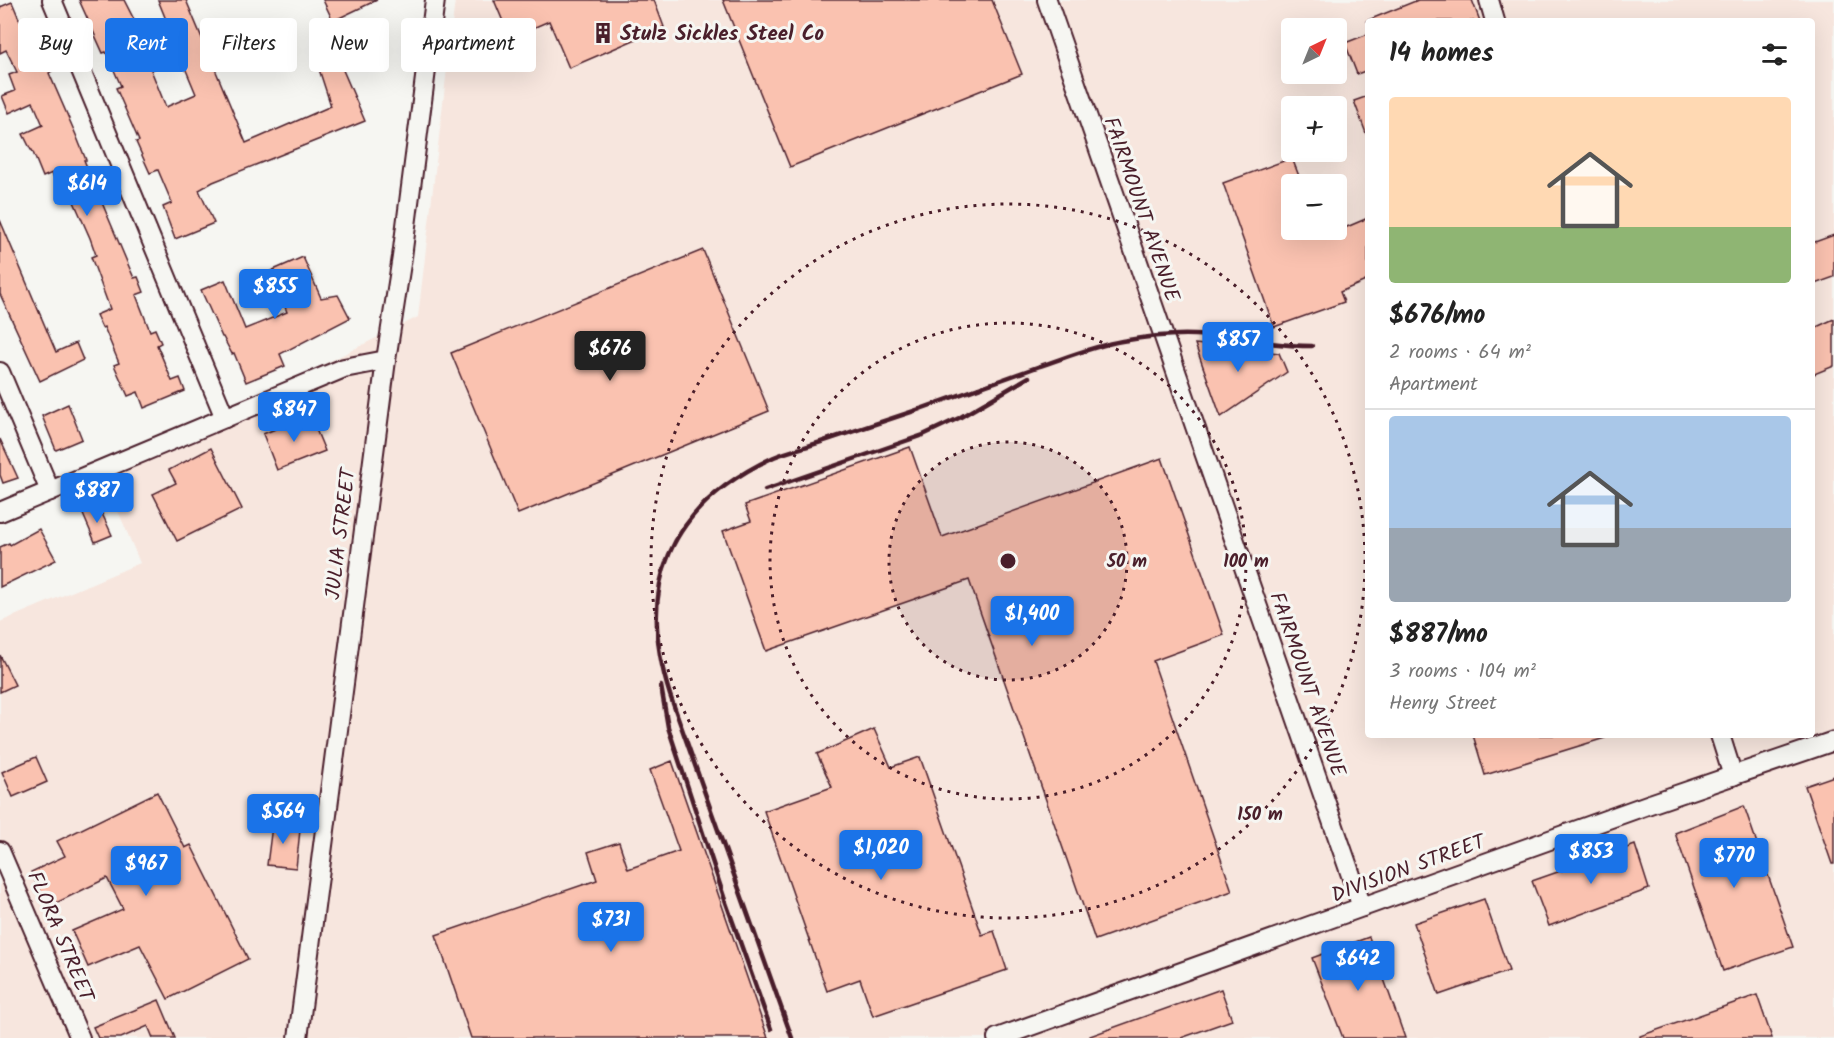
<!DOCTYPE html>
<html lang="en">
<head>
<meta charset="utf-8">
<style>
	:root { --surface:#fff; --page:#f6f6f6; --text:#222; --muted:#767676; --line:#e0e0e0; --accent:#1a73e8 }
	body { margin:0; font-family:Kalam,sans-serif; background:var(--page); color:var(--text); height:100vh; display:flex; flex-direction:column; font-size:22px; white-space:nowrap }
	* { box-sizing:border-box; margin:0 }
	p { font-size:20px; color:var(--muted) }
	.icon { flex:none; width:33px; height:33px; fill:none; stroke:currentColor; stroke-width:2; stroke-linecap:round; stroke-linejoin:round }
	.map { position:relative; flex:1; overflow:hidden }
	.details { position:absolute; left:1365px; top:18px; width:450px; height:720px; display:flex; flex-direction:column; background:var(--surface); border-radius:6px; box-shadow:0 6px 24px #0002 }
	.details>* { flex:none }
	.hud { position:absolute; left:18px; top:18px; width:570px; height:54px; display:flex; gap:12px }
	.needle { width:39px; rotate:43deg }
	.tools { position:absolute; left:1281px; top:18px; display:grid; gap:12px }
	.tools a { display:grid; place-items:center; width:66px; height:66px; border-radius:6px; background:var(--surface); box-shadow:0 6px 24px #0002; font-size:30px }
	.price { position:absolute; translate:-50% -51px; padding:0 14px; border-radius:6px; background:var(--accent); color:#fff; font-size:20px; line-height:39px; filter:drop-shadow(0 2px 3px #0008) }
	.price::after { content:''; position:absolute; left:50%; top:36px; width:18px; height:14px; margin-left:-9px; background:inherit; clip-path:polygon(0 0,100% 0,50% 100%) }
	.price.current { background:#222; color:#fff }
	ul { padding:0; list-style:none }
	li { display:grid; align-content:center; gap:12px; height:318px; padding:0 24px }
	li+li { border-top:2px solid var(--line) }
	li span { display:grid; place-items:center; height:186px; border-radius:6px; color:#555 }
	li>.icon { margin-inline-start:auto }
	span .icon { width:108px; height:108px; fill:#fffc; stroke-width:1 }
	li b { font-size:26px }
	h2 { display:flex; justify-content:space-between; align-items:center; height:72px; padding:0 24px; font-size:26px }
	.tag { padding:0 21px; border-radius:6px; background:var(--surface); box-shadow:0 6px 24px #0002; font-size:21px; line-height:54px }
	.tag.current { background:var(--accent); color:#fff }
	.map>svg:first-child { display:block }
</style>
</head>
<body>
<div class="map">
<svg width="1834" height="1038" viewBox="0 0 1834 1038">
	<rect width="100%" height="100%" fill="#f6f6f2"/>
	<filter id="ink" filterUnits="userSpaceOnUse"><feTurbulence type="fractalNoise" baseFrequency=".0167" numOctaves="2"/><feDisplacementMap in="SourceGraphic" scale="12" xChannelSelector="R" yChannelSelector="G"/><feConvolveMatrix kernelMatrix="1 2 1 2 8 2 1 2 1" color-interpolation-filters="sRGB"/></filter>
	<g filter="url(#ink)">
		<path fill="#f7e6de" fill-rule="evenodd" d="M455,0H1834V1038H0V622L140,563L103,475L418,317ZM1368,21H1812V735H1368ZM1292,28H1336V74H1292ZM1292,106H1336V152H1292ZM1292,184H1336V230H1292Z"/>
		<g fill="#fac2b0" stroke="#4a1f2b" stroke-width="1.5" fill-rule="evenodd">
			<path d="M79,0H124L143,37L169,27L158,0H186L246,143L331,106L316,60L336,54L365,121L213,182L199,190L214,223L175,239L163,207L172,203L158,170L150,173L136,142L139,141L116,88L121,86L106,52L103,53ZM181,58L196,94L166,107L151,70Z"/>
			<path d="M323,0H377L333,21Z"/>
			<path d="M494,0H654L664,27L569,68L549,21L510,38Z"/>
			<path d="M723,0H992L1022,74L790,167Z"/>
			<path d="M1418,0H1472L1480,21H1366Z"/>
			<path d="M12,2L31,47L36,45L43,61L47,59L52,71L49,73L76,135L86,160H84L127,262L134,278L138,277L144,292L136,295L150,331L155,329L161,343L157,345L172,381L180,378L185,391L144,408L138,392L128,396L114,365L119,363L104,327L102,328L96,315L110,309L91,257L96,255L90,238L67,186L59,189L52,173L43,177L32,150H31L23,134L43,125L33,102L9,113L2,96L15,91L9,75L17,72L6,50L0,53V7Z"/>
			<path d="M1368,34V70L1357,74L1345,43Z"/>
			<path d="M1368,96V135L1367,136L1354,101Z"/>
			<path d="M1292,158L1302,184H1292V230H1318L1321,238L1368,218V280L1340,292L1344,302L1274,327L1223,183Z"/>
			<path d="M0,220L56,352L76,343L83,360L40,381L0,294Z"/>
			<path d="M1834,235V277L1812,285V243Z"/>
			<path d="M703,250L769,411L518,514L451,353Z"/>
			<path d="M303,257L321,298L338,295L350,318L280,354L285,366L246,382L234,353L232,354L223,337H222L201,290L225,280L245,329L287,312L271,271Z"/>
			<path d="M1834,319V366L1812,375V329Z"/>
			<path d="M1195,344L1279,353L1287,372L1221,417Z"/>
			<path d="M68,404L82,439L56,450L42,416Z"/>
			<path d="M310,415L325,451L277,470L263,434Z"/>
			<path d="M0,439L18,478L3,483L0,475Z"/>
			<path d="M910,447L942,537L1162,458L1224,635L1153,661L1232,891L1095,940L969,580L766,651L723,531L751,521L745,505Z"/>
			<path d="M211,448L242,509L177,541L153,494L176,483L169,470Z"/>
			<path d="M98,505L112,535L95,542L82,512Z"/>
			<path d="M39,529L56,560L0,587V547L9,543L10,545Z"/>
			<path d="M0,655L15,685L0,692Z"/>
			<path d="M874,729L891,767L920,757L982,935L994,931L1007,970L873,1016L860,979L827,991L764,811L832,787L817,754Z"/>
			<path d="M1473,735H1604L1605,738L1485,775Z"/>
			<path d="M36,757L47,782L13,797L2,772Z"/>
			<path d="M672,761L768,1038H471L436,935L597,880L588,852L619,842L628,869L679,851L650,770Z"/>
			<path d="M1834,776V864H1832L1805,786Z"/>
			<path d="M157,792L185,848L191,845L248,959L168,999L140,945L88,967L72,931L123,909L107,878L48,907L31,872L65,856L57,841Z"/>
			<path d="M1744,806L1793,947L1723,971L1675,833Z"/>
			<path d="M273,818L288,820L287,829L300,830L296,868L267,865Z"/>
			<path d="M1635,845L1649,889L1549,926L1532,881Z"/>
			<path d="M1484,899L1509,971L1439,995L1414,923Z"/>
			<path d="M1369,937L1405,1038H1343L1312,958Z"/>
			<path d="M1221,989L1232,1020L1181,1038H1090V1036Z"/>
			<path d="M1757,995L1772,1038H1640V1036Z"/>
			<path d="M159,1000L175,1038H153L148,1026L121,1038H98L93,1027Z"/>
		</g>
		<g fill="none" stroke-linecap="round" stroke-linejoin="round">
			<defs>
				<g id="street">
					<path d="M52,0L225,418"/>
					<path d="M1047,0L1362,907"/>
					<path d="M1489,0L1495,21"/>
					<path d="M0,372L50,491"/>
					<path d="M0,512L344,368L386,360"/>
					<path d="M1720,735L1733,776"/>
					<path d="M0,851L80,1038"/>
					<path d="M298,1038L386,360L402,257L435,0"/>
					<path d="M997,1038L1650,804L1834,741"/>
				</g>
			</defs>
			<use href="#street" stroke="#4a1f2b" stroke-width="22"/>
			<use href="#street" stroke="#f6f6f2" stroke-width="18"/>
			<g stroke="#4a1f2b" stroke-width="4.5">
				<path d="M765,490L923,435L959,418L1029,377"/>
				<path d="M661,686L668,727L724,897L771,1029"/>
				<path d="M792,1038L670,695C635,585 669,506 774,457C789,451 806,447 821,442C854,431 887,420 920,409C960,395 1000,380 1040,366C1067,357 1094,346 1122,341C1145,337 1172,334 1195,335C1234,337 1273,346 1312,346"/>
			</g>
		</g>
	</g>
	<circle cx="1008" cy="561" r="119" fill="#4a1f2b" fill-opacity=".12"/>
	<g fill="none" stroke="#4a1f2b" stroke-width="3" stroke-dasharray="3 6">
		<circle cx="1008" cy="561" r="119"/>
		<circle cx="1008" cy="561" r="238"/>
		<circle cx="1008" cy="561" r="357"/>
	</g>
	<defs>
		<symbol id="building-bare" viewBox="-9 -9 18 18"><path d="M-4-6H4V6H1V3H-1V6H-4ZM-2.5-4.3h1.7v1.8h-1.7ZM.8-4.3h1.7v1.8H.8ZM-2.5-1h1.7V.8h-1.7ZM.8-1h1.7V.8H.8Z" fill="#4a1f2b" stroke="#f6f6f2" stroke-width="2.5" paint-order="stroke"/></symbol>
	</defs>
	<g fill-rule="evenodd">
		<use href="#building-bare" x="588" y="18" width="30" height="30"/>
	</g>
	<g text-anchor="middle" stroke-width="6" stroke-linejoin="round" paint-order="stroke">
		<g font-size="21" font-weight="bold" fill="#4a1f2b" stroke="#f6f6f2" text-anchor="start">
			<text x="620" y="40">Stulz Sickles Steel Co</text>
		</g>
		<g font-size="21" fill="#4a1f2b" stroke="#f6f6f2">
			<text transform="translate(1142 209) rotate(71)" y="7">FAIRMOUNT AVENUE</text>
			<text transform="translate(340 534) rotate(-83)" y="7">JULIA STREET</text>
			<text transform="translate(1308 684) rotate(71)" y="7">FAIRMOUNT AVENUE</text>
			<text transform="translate(1408 868) rotate(-20)" y="7">DIVISION STREET</text>
			<text transform="translate(61 936) rotate(67)" y="7">FLORA STREET</text>
		</g>
	</g>
	<circle cx="1008" cy="561" r="9" fill="#4a1f2b" stroke="#f6f6f2" stroke-width="3"/>
	<g font-size="18" text-anchor="middle" font-weight="bold" fill="#4a1f2b" stroke="#f6f6f2" stroke-width="6" stroke-linejoin="round" paint-order="stroke">
		<text x="1127" y="567">50 m</text>
		<text x="1246" y="567">100 m</text>
		<text x="1260" y="820">150 m</text>
	</g>
</svg>
<div class="tools">
<a><svg class="needle" viewBox="-14 -14 28 28"><path d="M0-13l5 13h-10z" fill="#e53935"/><path d="M0 13l5-13h-10z" fill="#767676"/></svg></a>
<a>+</a>
<a>−</a>
</div>
<b class="price" style="left:87px;top:217px">$614</b>
<b class="price" style="left:275px;top:320px">$855</b>
<b class="price" style="left:1238px;top:373px">$857</b>
<b class="price current" style="left:610px;top:382px">$676</b>
<b class="price" style="left:294px;top:443px">$847</b>
<b class="price" style="left:97px;top:524px">$887</b>
<b class="price" style="left:1032px;top:647px">$1,400</b>
<b class="price" style="left:283px;top:845px">$564</b>
<b class="price" style="left:881px;top:881px">$1,020</b>
<b class="price" style="left:1591px;top:885px">$853</b>
<b class="price" style="left:1734px;top:889px">$770</b>
<b class="price" style="left:146px;top:897px">$967</b>
<b class="price" style="left:611px;top:953px">$731</b>
<b class="price" style="left:1358px;top:992px">$642</b>
<div class="hud">
<a class="tag">Buy</a>
<a class="tag current">Rent</a>
<a class="tag">Filters</a>
<a class="tag">New</a>
<a class="tag">Apartment</a>
</div>
<section class="details">
<h2>14 homes<svg class="icon" aria-label="filters" viewBox="0 0 24 24"><path d="M4 7h16M4 17h16"/><circle cx="9" cy="7" r="2"/><circle cx="15" cy="17" r="2"/></svg></h2>
<ul>
<li><span style="background:linear-gradient(#ffd9b3 70%,#8fb573 0)"><svg class="icon" aria-label="home" viewBox="0 0 24 24"><path d="M3 11l9-7 9 7M6 9v11h12V9"/></svg></span><div><b>$676/mo</b><p>2 rooms · 64 m²</p><p>Apartment</p></div></li>
<li><span style="background:linear-gradient(#a9c7e8 60%,#9aa5b1 0)"><svg class="icon" aria-label="home" viewBox="0 0 24 24"><path d="M3 11l9-7 9 7M6 9v11h12V9"/></svg></span><div><b>$887/mo</b><p>3 rooms · 104 m²</p><p>Henry Street</p></div></li>
</ul>
</section>
</div>
</body>
</html>
